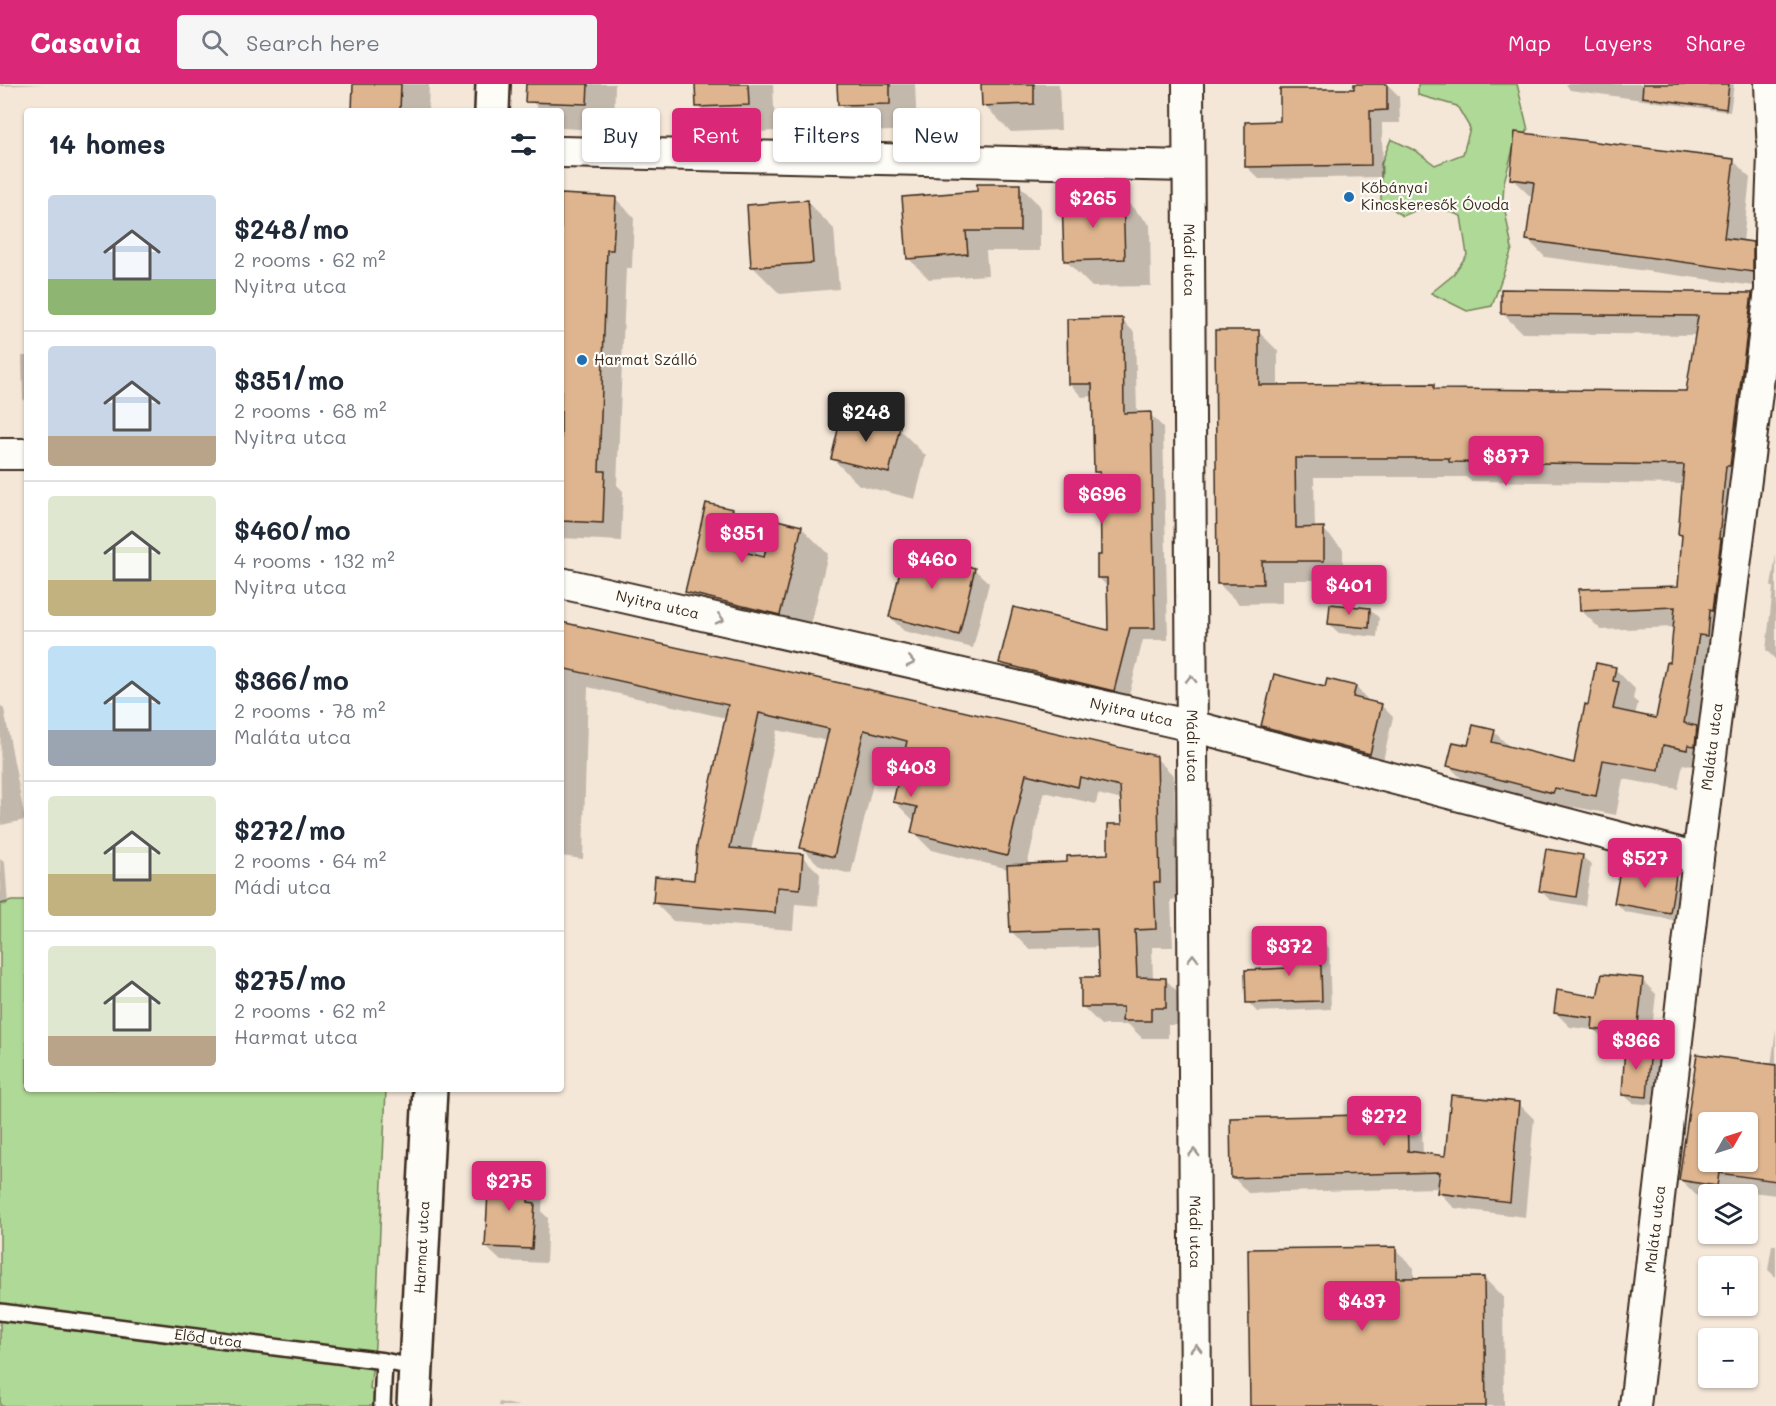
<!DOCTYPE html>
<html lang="en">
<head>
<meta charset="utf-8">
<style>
	:root { --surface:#fff; --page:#f6f6f7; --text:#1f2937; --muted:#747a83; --line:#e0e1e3; --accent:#db2777 }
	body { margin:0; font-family:Mali,sans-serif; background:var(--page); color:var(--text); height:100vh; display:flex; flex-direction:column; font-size:22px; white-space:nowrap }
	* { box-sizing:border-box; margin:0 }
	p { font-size:20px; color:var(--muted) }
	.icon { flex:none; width:33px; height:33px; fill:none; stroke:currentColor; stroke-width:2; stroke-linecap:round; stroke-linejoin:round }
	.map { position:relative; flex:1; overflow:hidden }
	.details { position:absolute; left:24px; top:24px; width:540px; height:984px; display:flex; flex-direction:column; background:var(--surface); border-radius:6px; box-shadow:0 2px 4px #0004 }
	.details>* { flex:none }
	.hud { position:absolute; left:582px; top:24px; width:570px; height:54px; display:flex; gap:12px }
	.needle { width:39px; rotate:51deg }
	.controls { position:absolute; left:1698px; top:1028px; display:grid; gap:12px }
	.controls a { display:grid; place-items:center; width:60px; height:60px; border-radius:6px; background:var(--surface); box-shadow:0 2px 4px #0004; font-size:30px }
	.price { position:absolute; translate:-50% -51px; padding:0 14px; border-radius:6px; background:var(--accent); color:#fff; font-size:20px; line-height:39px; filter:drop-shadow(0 2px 3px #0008) }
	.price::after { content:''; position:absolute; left:50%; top:36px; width:18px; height:14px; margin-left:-9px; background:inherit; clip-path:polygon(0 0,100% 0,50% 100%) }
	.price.current { background:#222; color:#fff }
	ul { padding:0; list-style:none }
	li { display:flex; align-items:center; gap:18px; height:150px; padding:0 24px }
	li+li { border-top:2px solid var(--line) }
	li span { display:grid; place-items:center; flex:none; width:168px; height:120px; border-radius:6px; color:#555 }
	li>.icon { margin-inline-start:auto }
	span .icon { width:72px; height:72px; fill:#fffc; stroke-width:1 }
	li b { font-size:26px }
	h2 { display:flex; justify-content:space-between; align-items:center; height:72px; padding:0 24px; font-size:26px }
	.pill { padding:0 21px; border-radius:6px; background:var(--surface); box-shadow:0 2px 4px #0004; font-size:21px; line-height:54px }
	.pill.current { background:var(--accent); color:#fff }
	header { display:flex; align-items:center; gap:36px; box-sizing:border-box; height:84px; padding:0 30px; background:var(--accent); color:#fff }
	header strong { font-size:28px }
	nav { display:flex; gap:33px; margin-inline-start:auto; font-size:21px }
	.search { width:420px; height:54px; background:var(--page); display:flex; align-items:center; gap:15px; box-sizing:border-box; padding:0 21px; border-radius:6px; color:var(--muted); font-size:22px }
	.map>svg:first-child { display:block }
</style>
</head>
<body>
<header>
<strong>Casavia</strong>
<div class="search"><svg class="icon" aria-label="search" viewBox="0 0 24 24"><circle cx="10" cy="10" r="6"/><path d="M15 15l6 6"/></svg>Search here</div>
<nav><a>Map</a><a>Layers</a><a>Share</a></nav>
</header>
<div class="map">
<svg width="1776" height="1322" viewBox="0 0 1776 1322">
	<rect width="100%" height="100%" fill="#f4e7d8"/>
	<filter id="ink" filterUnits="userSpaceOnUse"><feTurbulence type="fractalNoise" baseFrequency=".0167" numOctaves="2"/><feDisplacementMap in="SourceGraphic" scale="12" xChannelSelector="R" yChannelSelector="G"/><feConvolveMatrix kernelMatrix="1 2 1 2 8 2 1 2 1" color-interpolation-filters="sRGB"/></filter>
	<g filter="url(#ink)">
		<g fill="#afd996" stroke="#75825a" stroke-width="1.5">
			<path d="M1418,0H1517L1528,46L1513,65L1504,98L1503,116L1512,165L1492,222L1467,227L1431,209L1452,192L1467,171L1461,132L1430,120L1403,132L1381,117V80L1391,55L1416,67L1435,81L1463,70L1470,44L1457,22L1418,11Z"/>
			<path d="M12,817H27V1005H386L375,1261L370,1305L376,1309L374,1322H0V820Z"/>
		</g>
		<g fill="#0003" fill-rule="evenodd">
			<path d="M0,0H45L0,2Z"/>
			<path d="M355,0H429L428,27H353Z"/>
			<path d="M532,0H615L614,47L561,44V27H541L532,17Z"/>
			<path d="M697,0H773L775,47L725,50L698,23Z"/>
			<path d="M839,0H915L917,46L867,48L840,21Z"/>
			<path d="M983,0H1059L1061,46L1011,48L984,21Z"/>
			<path d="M1387,0L1399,12L1400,39H1382L1383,93L1259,95L1246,82L1282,39L1356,6Z"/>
			<path d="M1566,0H1734L1730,28L1570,6Z"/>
			<path d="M1733,76L1750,94L1743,158L1752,159L1769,176V204L1545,173L1528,156L1533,112L1529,111L1511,94Z"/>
			<path d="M1019,101L1040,122V167H986L988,191L929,195L908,174L978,108Z"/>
			<path d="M561,112L615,114L634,133L632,184H626L617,401L623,407L621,457L561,454Z"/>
			<path d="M1123,114L1150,141L1151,202L1092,203L1065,176Z"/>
			<path d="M807,118L834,145L839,205L780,210L753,183Z"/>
			<path d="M1752,210L1771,230L1706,685L1683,680L1678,705L1623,695L1616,731L1574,723L1573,728L1469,702L1449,682L1469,663L1494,648L1511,664L1575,680L1589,623L1615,585L1635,605L1633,615L1638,619L1635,631L1658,636L1671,580L1675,543L1601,546L1581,526L1679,503L1683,454L1679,450L1684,400L1471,397L1466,393H1314L1315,445H1323L1343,465V496H1282V519L1239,520L1219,500L1258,247L1278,267V303L1433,302L1438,307L1688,308L1697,251L1522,249L1502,229Z"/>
			<path d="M1122,236L1135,249L1137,330H1150L1163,343L1168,556H1143L1127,619L1014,592L1000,579L1110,548L1109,504L1099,494L1103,473L1101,394L1095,387L1094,312L1082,313L1069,299Z"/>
			<path d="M22,272H27V319L23,315Z"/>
			<path d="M899,345L926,372L915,415L859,401L832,374Z"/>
			<path d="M732,427L759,454L755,472L765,474L801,443L828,470L807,557L714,534L687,507Z"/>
			<path d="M950,468L965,483L974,485L989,499L973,564L904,547L890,533L918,471Z"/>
			<path d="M1776,471V576L1766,566L1773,504L1771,502Z"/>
			<path d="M1370,525L1379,534L1377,553L1339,549L1329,540Z"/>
			<path d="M561,539L1156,674L1174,692L1177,815L1171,816L1173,863H1152L1153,895H1165L1183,913V941H1168V954H1142L1129,941H1101L1083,923L1101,895L1100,863L1029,865L1011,847L1009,785L931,766L913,748L915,736L912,735L894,717L906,669L882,663L851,790L820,782L802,764L828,657L777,646L751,767L802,772L820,790L818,822L795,820L793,846L673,837L655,819L695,798L726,634L588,603L583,775L561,772ZM1044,708L1096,720L1098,710L1122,716L1123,741L1110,772L1069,780L1027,782Z"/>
			<path d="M1356,603L1367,615V618L1381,621L1393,633L1382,681L1275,654L1263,642L1326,605Z"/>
			<path d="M0,621L4,625L25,736L1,741Z"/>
			<path d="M1582,772L1591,781L1585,822L1550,816L1541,807Z"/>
			<path d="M0,775L5,779L8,821L0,822Z"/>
			<path d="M1675,793L1685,802L1679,837L1625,828L1616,819Z"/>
			<path d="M1320,854L1329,864L1331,925L1257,928L1248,918L1288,886L1299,865Z"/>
			<path d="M1642,896L1656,910L1650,964L1659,974L1656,1021L1633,1019L1623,1010L1627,961L1608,959L1595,946L1570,943L1556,929L1599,915Z"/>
			<path d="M1776,945V1111L1736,1106L1735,1110H1708V1115L1698,1113L1681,1096L1698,972L1771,982ZM1708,1038H1748V1077H1708Z"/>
			<path d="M1519,1020L1534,1035L1525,1133L1454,1124L1439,1108V1104L1248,1109L1233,1093L1407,1031L1422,1047L1423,1070L1447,1073Z"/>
			<path d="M529,1093L543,1107L542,1128L548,1134L546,1179L501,1177L486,1163Z"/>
			<path d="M1772,1161H1776V1193L1768,1186Z"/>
			<path d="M1395,1165L1414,1184V1195L1484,1194L1503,1213L1504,1322H1252Z"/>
			<path d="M499,1318L519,1322H498Z"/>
		</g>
		<g fill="#deb58f" stroke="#3b2a1e" stroke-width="1.5" fill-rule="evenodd">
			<path d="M353,0H401L400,27H352Z"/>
			<path d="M526,0H588L587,20L525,18Z"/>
			<path d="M695,0H748L749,21L696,23Z"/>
			<path d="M837,0H890V20L838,21Z"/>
			<path d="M981,0H1034V20L982,22Z"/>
			<path d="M1354,0H1387V26L1370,27L1371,81L1245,83V38L1280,37V5H1354Z"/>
			<path d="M1643,0H1729L1726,25L1642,13Z"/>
			<path d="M1515,48L1734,75L1724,154L1753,158V188L1526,156L1534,98L1510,95Z"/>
			<path d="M977,100H1020V147H966L968,170L907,175L902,113L977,107Z"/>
			<path d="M561,110L616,113L613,166H607L599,387H605L603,439L561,437Z"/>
			<path d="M1123,113L1125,175L1064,177L1062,114Z"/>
			<path d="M808,116L813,179L751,183L747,121Z"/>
			<path d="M1501,205L1752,209L1730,382H1726L1719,454L1721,455L1712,527L1709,526L1707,552L1699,551L1684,639L1697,642L1695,662L1688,661L1687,666L1663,661L1659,686L1603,676L1596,712L1555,704L1553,709L1447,682L1453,658L1468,661L1473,641L1495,646L1492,658L1574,679L1585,620L1588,621L1596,579L1616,583L1613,597L1619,598L1613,625L1656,634L1667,578L1670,579L1675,523L1580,527L1579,505L1678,502L1682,451L1678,450L1684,381L1449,378V374H1295L1296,444L1324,443V477H1262L1263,500H1217L1215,246H1259V301L1434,300V305L1686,307L1698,232L1501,230Z"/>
			<path d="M1123,234L1124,329L1151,328L1155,544H1130L1114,607L999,579L1013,523L1108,546L1107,494H1097V471H1101L1100,388H1094L1092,300H1068L1067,235Z"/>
			<path d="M842,329L900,343L889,389L831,375Z"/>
			<path d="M706,419L733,425L724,463L764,473L773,435L802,442L780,531L685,508Z"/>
			<path d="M919,459L951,467L949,477L975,484L959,551L889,533L905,466L916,469Z"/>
			<path d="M1330,520L1370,524L1369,544L1328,540Z"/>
			<path d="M561,538L840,599L1157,672L1160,798H1154L1156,845L1135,846L1137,893L1166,894V924H1151V937H1122L1123,923H1081V893H1099L1097,845L1010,848L1007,781L1067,778V772L1108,770V740H1122L1120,703L1080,693L1078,703L1026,690L1007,772L911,749L917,723L893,718L907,657L864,646L834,773L800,764L829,645L759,629L730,764L803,770L800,805L777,803L775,829L653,819L655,792L694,796L697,761L728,621L561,584Z"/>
			<path d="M1274,590L1325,603L1327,595L1356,602L1353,613L1382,620L1370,670L1261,642Z"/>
			<path d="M1546,765L1583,771L1576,813L1539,807Z"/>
			<path d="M1621,781L1676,791L1670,829L1614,819Z"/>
			<path d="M1320,853L1322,917L1246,919L1245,886L1287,884L1286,864H1297V854Z"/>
			<path d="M1602,890L1643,894L1637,950L1592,945L1593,934L1554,929L1557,906L1597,913Z"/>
			<path d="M1625,961L1651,963L1647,1013L1622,1011Z"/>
			<path d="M1697,970L1776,981V1097L1719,1089L1717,1102L1679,1096ZM1708,1038H1748V1077H1708Z"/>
			<path d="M1451,1011L1519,1018L1510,1118L1437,1109L1440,1088L1231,1094L1230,1034L1407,1030L1408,1067L1445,1072Z"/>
			<path d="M489,1089L530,1091L528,1118L535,1119L532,1165L485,1163Z"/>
			<path d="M1396,1163V1194L1484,1193L1486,1322H1250L1248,1165Z"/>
		</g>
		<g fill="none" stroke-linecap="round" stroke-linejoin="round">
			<defs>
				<g id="lane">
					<path id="s1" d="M0,1228L384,1277L417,1284"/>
					<path d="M382,1322L384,1277"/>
				</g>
				<g id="street">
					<path id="s2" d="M1188,0L1196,1322"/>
					<path d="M561,68L1188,82"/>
					<path d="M0,370H27"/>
					<path id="s3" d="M561,499L1192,642L1698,774"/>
					<path id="s4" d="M1635,1322L1698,774L1770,206V153L1773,70L1770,0"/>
				</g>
				<g id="secondary">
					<path d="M492,27L493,0"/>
					<path id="s5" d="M414,1322L430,1005"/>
				</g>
			</defs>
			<use href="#lane" stroke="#3b2a1e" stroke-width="20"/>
			<use href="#street" stroke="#3b2a1e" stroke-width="34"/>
			<use href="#secondary" stroke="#3b2a1e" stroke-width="38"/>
			<use href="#lane" stroke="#fdfcf7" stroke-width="15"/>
			<use href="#street" stroke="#fdfcf7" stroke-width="30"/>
			<use href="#secondary" stroke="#fdfcf7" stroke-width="33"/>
		</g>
		<defs><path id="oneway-chevron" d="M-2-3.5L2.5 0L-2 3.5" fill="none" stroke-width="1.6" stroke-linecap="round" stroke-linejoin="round" transform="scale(1.5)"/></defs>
		<g stroke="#9c938a">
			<use href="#oneway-chevron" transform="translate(720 535) rotate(13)"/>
			<use href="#oneway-chevron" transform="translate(911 578) rotate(13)"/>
			<use href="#oneway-chevron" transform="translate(1191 595) rotate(-90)"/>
			<use href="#oneway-chevron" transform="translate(1193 874) rotate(-90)"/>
			<use href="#oneway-chevron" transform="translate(1194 1069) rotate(-90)"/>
			<use href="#oneway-chevron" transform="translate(1196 1264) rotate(-90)"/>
		</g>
	</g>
	<g fill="#1f6fb2" stroke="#fdfcf7" stroke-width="2">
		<circle cx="1349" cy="113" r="6"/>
		<circle cx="582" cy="276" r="6"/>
	</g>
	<g text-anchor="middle" stroke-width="4.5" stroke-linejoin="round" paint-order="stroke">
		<g font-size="15" fill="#3b2a1e" stroke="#fdfcf7" text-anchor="start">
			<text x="1361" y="109">Kőbányai<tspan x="1361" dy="17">Kincskeresők Óvoda</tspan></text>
			<text x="594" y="281">Harmat Szálló</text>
		</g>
		<g font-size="15" fill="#3b2a1e" stroke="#fdfcf7">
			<text dy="5" stroke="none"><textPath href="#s2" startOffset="176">Mádi utca</textPath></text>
			<text dy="5" stroke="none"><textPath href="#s3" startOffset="99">Nyitra utca</textPath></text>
			<text dy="5" stroke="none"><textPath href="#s3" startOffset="585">Nyitra utca</textPath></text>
			<text dy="5" stroke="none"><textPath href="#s2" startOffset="662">Mádi utca</textPath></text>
			<text dy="5" stroke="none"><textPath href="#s4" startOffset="664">Maláta utca</textPath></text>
			<text dy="5" stroke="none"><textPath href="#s4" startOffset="178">Maláta utca</textPath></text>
			<text dy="5" stroke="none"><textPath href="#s2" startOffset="1148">Mádi utca</textPath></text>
			<text dy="5" stroke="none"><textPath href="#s5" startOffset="159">Harmat utca</textPath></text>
			<text dy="5" stroke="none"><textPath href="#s1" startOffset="210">Előd utca</textPath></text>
		</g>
	</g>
</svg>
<div class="controls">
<a><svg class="needle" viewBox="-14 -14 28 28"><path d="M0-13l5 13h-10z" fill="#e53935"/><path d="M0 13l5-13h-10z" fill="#747a83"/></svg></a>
<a><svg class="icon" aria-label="layers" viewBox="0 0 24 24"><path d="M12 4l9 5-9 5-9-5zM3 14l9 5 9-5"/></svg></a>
<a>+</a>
<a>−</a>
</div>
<b class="price" style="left:1093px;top:145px">$265</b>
<b class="price current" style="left:866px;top:359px">$248</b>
<b class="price" style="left:1506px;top:403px">$877</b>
<b class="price" style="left:1102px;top:441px">$696</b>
<b class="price" style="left:742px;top:480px">$351</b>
<b class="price" style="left:932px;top:506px">$460</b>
<b class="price" style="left:1349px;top:532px">$401</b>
<b class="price" style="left:911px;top:714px">$403</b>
<b class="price" style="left:1645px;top:805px">$527</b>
<b class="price" style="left:1289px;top:893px">$372</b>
<b class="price" style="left:1636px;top:987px">$366</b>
<b class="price" style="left:1384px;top:1063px">$272</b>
<b class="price" style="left:509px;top:1128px">$275</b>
<b class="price" style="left:1362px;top:1248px">$437</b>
<div class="hud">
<a class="pill">Buy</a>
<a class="pill current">Rent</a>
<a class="pill">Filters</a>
<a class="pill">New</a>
</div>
<section class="details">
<h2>14 homes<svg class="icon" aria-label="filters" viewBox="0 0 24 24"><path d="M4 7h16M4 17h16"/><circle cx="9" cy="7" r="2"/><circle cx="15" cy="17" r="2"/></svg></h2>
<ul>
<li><span style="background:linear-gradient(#c9d6e8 70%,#8fb573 0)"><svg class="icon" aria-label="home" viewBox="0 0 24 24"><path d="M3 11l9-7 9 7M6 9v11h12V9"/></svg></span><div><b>$248/mo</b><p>2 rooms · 62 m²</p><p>Nyitra utca</p></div></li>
<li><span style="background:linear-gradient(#c9d6e8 75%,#b9a48a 0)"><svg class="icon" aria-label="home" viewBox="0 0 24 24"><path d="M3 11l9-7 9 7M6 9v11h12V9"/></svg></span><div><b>$351/mo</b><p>2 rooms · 68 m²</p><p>Nyitra utca</p></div></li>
<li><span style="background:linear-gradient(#dfe7d0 70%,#c2b280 0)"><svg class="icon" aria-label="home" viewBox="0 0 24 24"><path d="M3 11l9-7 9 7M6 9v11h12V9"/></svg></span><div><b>$460/mo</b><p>4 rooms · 132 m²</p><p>Nyitra utca</p></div></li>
<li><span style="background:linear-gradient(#bfe0f5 70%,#9aa5b1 0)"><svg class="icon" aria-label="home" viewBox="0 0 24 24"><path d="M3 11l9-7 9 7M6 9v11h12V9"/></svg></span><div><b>$366/mo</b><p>2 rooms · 78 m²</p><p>Maláta utca</p></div></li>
<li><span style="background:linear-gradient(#dfe7d0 65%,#c2b280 0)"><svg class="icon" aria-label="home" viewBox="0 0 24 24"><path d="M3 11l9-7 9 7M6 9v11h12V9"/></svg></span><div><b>$272/mo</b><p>2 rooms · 64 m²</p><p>Mádi utca</p></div></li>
<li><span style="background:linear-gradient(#dfe7d0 75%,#b9a48a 0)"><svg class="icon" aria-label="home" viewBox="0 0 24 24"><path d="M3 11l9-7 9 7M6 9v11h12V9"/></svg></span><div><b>$275/mo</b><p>2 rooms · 62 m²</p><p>Harmat utca</p></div></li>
</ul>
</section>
</div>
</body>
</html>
